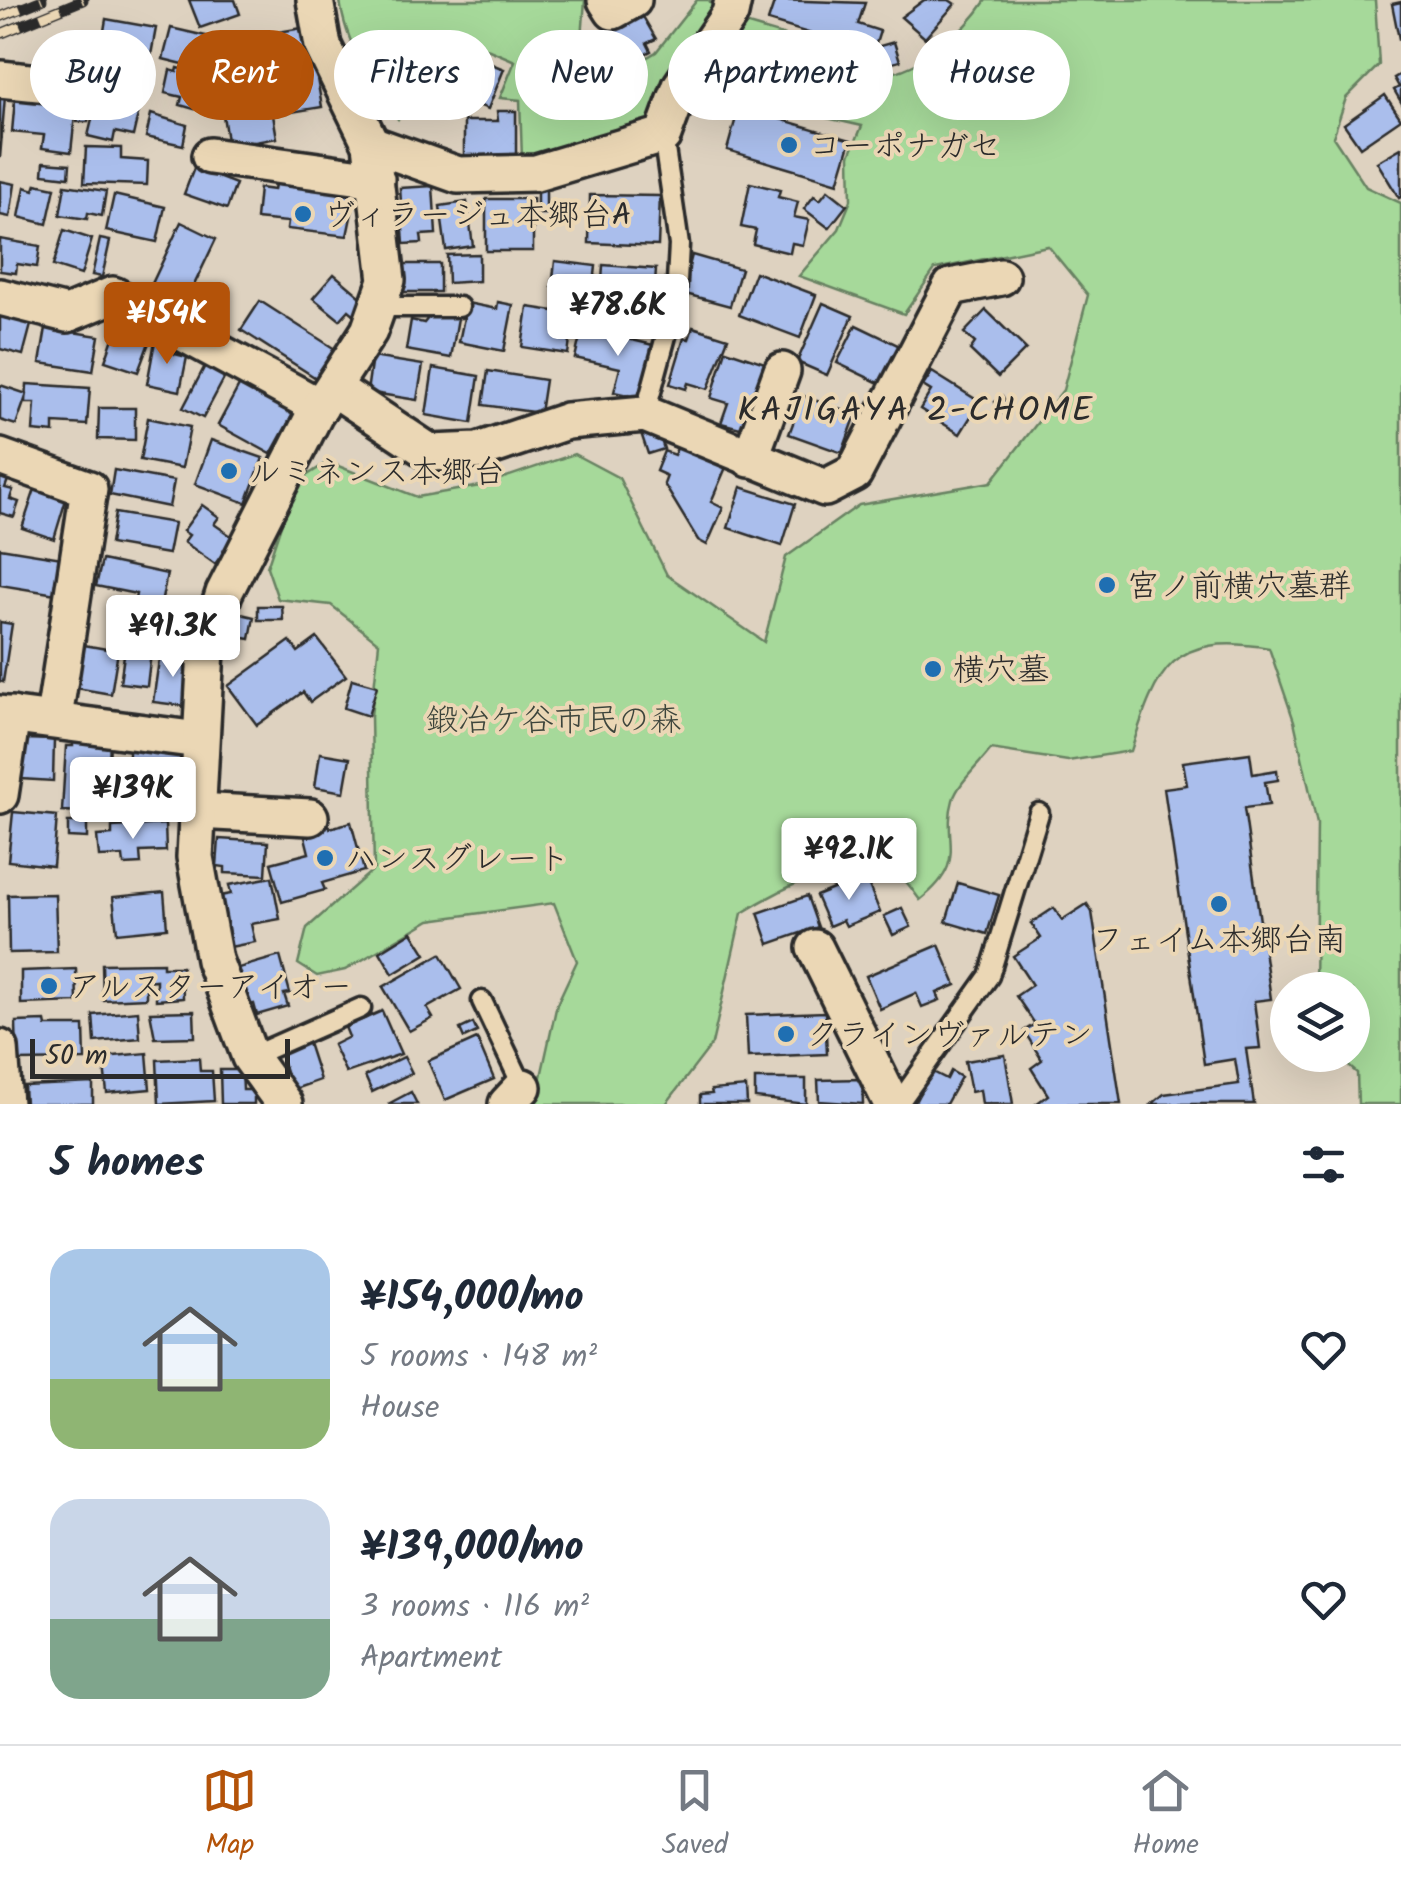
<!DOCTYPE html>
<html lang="en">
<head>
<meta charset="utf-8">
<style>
	:root { --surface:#fff; --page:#f6f6f7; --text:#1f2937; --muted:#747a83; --line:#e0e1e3; --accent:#b45309 }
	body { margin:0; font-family:Kalam,"Klee One",sans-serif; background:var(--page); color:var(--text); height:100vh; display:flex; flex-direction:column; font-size:38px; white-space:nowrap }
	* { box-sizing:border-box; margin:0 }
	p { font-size:32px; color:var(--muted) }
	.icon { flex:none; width:55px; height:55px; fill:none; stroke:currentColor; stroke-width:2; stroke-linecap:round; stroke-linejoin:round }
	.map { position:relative; height:1104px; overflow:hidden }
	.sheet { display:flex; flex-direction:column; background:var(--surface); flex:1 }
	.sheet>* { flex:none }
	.guide { position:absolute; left:30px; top:30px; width:1342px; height:90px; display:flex; gap:20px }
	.tools { position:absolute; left:1270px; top:972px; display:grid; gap:20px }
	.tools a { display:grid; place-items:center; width:100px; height:100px; border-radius:50%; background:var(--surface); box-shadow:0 10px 40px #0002; font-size:50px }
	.scale { position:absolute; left:30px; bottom:25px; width:260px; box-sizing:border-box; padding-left:10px; border:5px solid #2b2b2b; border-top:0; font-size:28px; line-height:35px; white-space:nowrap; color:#2b2b2b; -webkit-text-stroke:8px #ebd7b5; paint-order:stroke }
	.price { position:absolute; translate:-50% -85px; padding:0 22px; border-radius:10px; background:#fff; color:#222; font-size:32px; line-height:65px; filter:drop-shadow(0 2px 5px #0008) }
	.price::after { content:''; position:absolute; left:50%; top:60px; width:30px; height:22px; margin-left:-15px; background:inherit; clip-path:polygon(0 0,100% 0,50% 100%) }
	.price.current { background:var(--accent); color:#fff }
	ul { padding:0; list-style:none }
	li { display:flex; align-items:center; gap:30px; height:250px; padding:0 50px }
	li span { display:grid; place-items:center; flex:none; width:280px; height:200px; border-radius:30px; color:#555 }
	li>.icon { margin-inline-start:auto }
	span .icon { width:120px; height:120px; fill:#fffc; stroke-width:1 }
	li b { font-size:42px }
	h2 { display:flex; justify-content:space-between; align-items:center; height:120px; padding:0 50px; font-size:42px }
	.pill { padding:0 35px; border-radius:45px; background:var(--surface); box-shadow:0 10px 40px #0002; font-size:35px; line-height:90px }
	.pill.current { background:var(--accent); color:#fff }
	.tabs { display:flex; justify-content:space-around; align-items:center; height:140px; border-top:2px solid var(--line); background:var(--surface); font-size:28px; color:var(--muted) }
	.tabs a { display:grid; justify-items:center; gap:5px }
	.tabs .current { color:var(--accent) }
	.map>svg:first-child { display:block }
</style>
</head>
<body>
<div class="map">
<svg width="1401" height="1104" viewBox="0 0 1401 1104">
	<rect width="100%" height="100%" fill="#ded2c0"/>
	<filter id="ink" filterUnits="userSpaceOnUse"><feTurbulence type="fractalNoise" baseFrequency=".01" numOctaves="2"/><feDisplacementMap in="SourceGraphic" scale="20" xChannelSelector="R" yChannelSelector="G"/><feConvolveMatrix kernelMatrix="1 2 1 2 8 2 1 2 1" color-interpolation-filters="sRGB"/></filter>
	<g filter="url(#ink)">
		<g fill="#a6d99a" stroke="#688262" stroke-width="2.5">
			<path d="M340,0H585L578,90L588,92L656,52L697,0H709L715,12L653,123L522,159L520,100L500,98L515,61L445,31L398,119C372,84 345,44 340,0Z"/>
			<path d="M986,0H1375L1379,65L1346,98L1333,137L1366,187L1401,203V1104H1358L1357,1073L1336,1055H1352V990H1315L1317,824L1294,721L1269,648C1172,632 1157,668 1131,751L1068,761L991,749C981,763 958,783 953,800C941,842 970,861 920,900C913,891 903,875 893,870C852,849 776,892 742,913L712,1044L666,1104H535L557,1004L577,961L554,903L430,920L345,970L317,976L298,964L307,928L374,869L371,716L379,643L331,605L278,599L267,567L295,483L328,462L417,497L480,486L574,454L619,478L667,575L764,642L786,557L859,505L991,482L1063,390L1088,295L1048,246L935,269L904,314L799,276L839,229L851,200L850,155L862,126L699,89L738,22L823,47L821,61C838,65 863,77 881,75C922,70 965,32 986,0Z"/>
		</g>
		<g fill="#aabeec" stroke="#2b2b2b" stroke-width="2.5">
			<path d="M189,0H235L240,14L200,28Z"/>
			<path d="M775,0L865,3L858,24L880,31L868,69L837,60L842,43L768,21Z"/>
			<path d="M924,0H949L955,4L925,38L901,17Z"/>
			<path d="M1401,2V39H1399L1392,4Z"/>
			<path d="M641,13L656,39L647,43L651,51L614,70L596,37Z"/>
			<path d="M106,19L156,28L151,55L138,53V59L115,55L117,46L102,43Z"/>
			<path d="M308,27L322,107L273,115L277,138L228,147L222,109L235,106L227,58L238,39Z"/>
			<path d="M171,28L223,40L213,67L194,62L196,55L190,54L187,65L163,59Z"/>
			<path d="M65,35L99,37L97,61L80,59L79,66L47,63L48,40L64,41Z"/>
			<path d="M894,42L900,61L882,66L876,47Z"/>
			<path d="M456,50L504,69L488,109L460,98L454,111L434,103Z"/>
			<path d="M178,68L215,77L208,103L197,100L194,109L180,105L182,97L165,93L170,70L177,72Z"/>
			<path d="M1401,74V102L1394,90L1399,87L1394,78Z"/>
			<path d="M1385,95L1401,119L1360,147L1344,124Z"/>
			<path d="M0,96H5L0,158Z"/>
			<path d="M15,99L76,106L71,152L42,148L44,135L12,132Z"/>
			<path d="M97,99L139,110L133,136L115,132L113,142L88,136Z"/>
			<path d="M739,107L851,140L838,183L727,150Z"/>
			<path d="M78,108L89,109L88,122H77Z"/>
			<path d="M497,111H516V160L464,161V121H498Z"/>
			<path d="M151,114L187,125L183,145L146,137Z"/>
			<path d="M86,147L121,148V159L148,161L147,185L84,183Z"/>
			<path d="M1401,148V197L1399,198L1377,162Z"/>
			<path d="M44,162L70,164L69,177L43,174Z"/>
			<path d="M194,168L236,184L227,209L184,194Z"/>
			<path d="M0,181L15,184L10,217L0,215Z"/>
			<path d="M750,183L780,190L778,197L798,202L794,217L809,220L803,245L792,243L790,253L753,244L756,230L741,227Z"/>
			<path d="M36,184L55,188L47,224L19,217L25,187L34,190Z"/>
			<path d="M275,184L356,193L347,236L287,229L288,222L256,219L259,188L274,190Z"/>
			<path d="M65,185L106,191L102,216L88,213L87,219L60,215Z"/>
			<path d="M433,186L436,234L421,235L422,243L404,244L400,188Z"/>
			<rect x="537" y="189" width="9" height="25"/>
			<path d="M828,190L847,205L829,228L804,209L814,196L820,200Z"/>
			<path d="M114,195L165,207L157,242L106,231Z"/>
			<path d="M590,195L660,196L658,246L589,243Z"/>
			<rect x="486" y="199" width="47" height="52"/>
			<path d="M467,202L473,246L446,250L440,206Z"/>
			<path d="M181,222L216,239L185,304L150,288Z"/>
			<path d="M64,230L92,239L81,275L53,266Z"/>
			<path d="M0,239L40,246L37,267L17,264L16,273L0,271Z"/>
			<path d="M100,239L110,241L102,277L92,275Z"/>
			<path d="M479,254V281L448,283L447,255Z"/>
			<path d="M692,255L741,269L730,306L682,293Z"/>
			<path d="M555,261L596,266L592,303L576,302L578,290L552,287Z"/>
			<rect x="398" y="264" width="42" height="28"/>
			<path d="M603,265L656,269L654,302L601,299Z"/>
			<path d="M755,272L816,295L800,338L739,315Z"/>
			<path d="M334,274L367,302L356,316L349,310L340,320L313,298Z"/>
			<path d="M260,301L335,349L316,378L241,330Z"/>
			<path d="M498,302L513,305L504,351L459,342L467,303L497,309Z"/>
			<path d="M823,303L853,316L827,375L797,362Z"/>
			<path d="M528,307L574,314L568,354L522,347Z"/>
			<path d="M986,310L1026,349L998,377L970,350L975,343L964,333Z"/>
			<path d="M0,312L32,321L23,355L0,349Z"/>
			<path d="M432,313L458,318L451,358L406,350L411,320L424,323Z"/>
			<path d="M120,318L135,323L131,333L150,340L138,372L105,361Z"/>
			<path d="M856,325L900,346L881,384L837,363Z"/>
			<path d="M693,327L728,338L708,389L688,383L686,389L670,384L684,338L689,339Z"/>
			<path d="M46,328L99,336L93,371L40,363Z"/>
			<path d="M582,328L653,345L641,398L614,392L620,368L575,358Z"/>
			<path d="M155,341L177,346L175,354L187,357L180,391L147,384Z"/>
			<path d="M726,350L765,363L744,429L721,423L728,403L711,398Z"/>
			<path d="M372,357L423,365L417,400L367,392Z"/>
			<path d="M206,364L226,375L203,418L183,408Z"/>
			<path d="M433,368L479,376L472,423L426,415Z"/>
			<path d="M488,371L545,380L540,413L483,405Z"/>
			<path d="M932,372L980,402L960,434L920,409L931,391L923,386Z"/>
			<path d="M27,384L90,388L87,425L54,423V433L33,431L35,403H26Z"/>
			<path d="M240,384L294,412L271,454L218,425Z"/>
			<path d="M0,385L27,394L16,425L0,420Z"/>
			<path d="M803,396L856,415L842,453L789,434Z"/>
			<path d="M1002,396L1011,408L1004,414L995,402Z"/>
			<path d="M99,408H135V440L98,439Z"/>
			<path d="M148,418L190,427L182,468L140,460Z"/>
			<path d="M657,427L664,449L648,454L641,433Z"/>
			<path d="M211,440L263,458L246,503L195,484Z"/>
			<path d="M679,444L727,465L711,502L723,508L707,545L698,540L664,484L667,476L656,471L664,451L674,455Z"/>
			<path d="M114,470L174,481L169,507L110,495Z"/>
			<path d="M0,477L8,480L5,488L13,490L10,499L19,502L14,517L0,513Z"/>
			<path d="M36,486L67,496L54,539L22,528Z"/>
			<path d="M741,487L795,504L782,546L728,528Z"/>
			<path d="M202,505L219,517L214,524L234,538L215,564L184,542L189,535L183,531Z"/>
			<path d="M115,513L174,523L168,554L110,544Z"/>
			<path d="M0,548L62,558L56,594L0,585Z"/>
			<path d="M102,560L167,574L160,609L134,604L136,594L96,586Z"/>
			<path d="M258,606H282L283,620H258Z"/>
			<path d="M123,611L159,615L156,637L111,636L113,617L122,618Z"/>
			<path d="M237,613L254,617L250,639L232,636Z"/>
			<path d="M0,622L12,624L3,682L0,681Z"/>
			<path d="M317,638L346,676L310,702L303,692L257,725L228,686L290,641L298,652Z"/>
			<path d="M84,645L118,651L111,694L76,688Z"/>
			<path d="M125,648L151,652L147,686L120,683Z"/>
			<path d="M160,653L193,658L186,706L153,702Z"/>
			<path d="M352,679L377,686L368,716L344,708Z"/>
			<path d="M23,739L54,740L53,781L21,779Z"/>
			<path d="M73,740L110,741L107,813L62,811L66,746H73Z"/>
			<path d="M130,742L182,747L178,783L150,780L147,801L125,799Z"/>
			<path d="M320,753L350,758L344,792L315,787Z"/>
			<path d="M1250,753L1253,774L1277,770L1278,780L1265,782L1269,805L1244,808L1271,999L1254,1001L1260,1048L1246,1049L1254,1104H1152L1164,1094L1239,1084L1235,1059L1204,1064L1164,788L1187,785L1183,762Z"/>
			<path d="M123,804H133V813L123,814Z"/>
			<path d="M13,812L57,816L53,866L8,861Z"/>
			<path d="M68,822H87V838L68,837Z"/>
			<path d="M328,822L330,828L351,822L364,871L322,883L325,890L282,902L271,863L309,853L305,837L320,833L317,824Z"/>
			<path d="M165,824L166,851L140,852L141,864L124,865L123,856L99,857L97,836L112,835V827Z"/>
			<path d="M219,839L268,842L266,875L225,873V867L217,866Z"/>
			<path d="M865,876L880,912L846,926L843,920L829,926L816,896Z"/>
			<path d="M272,877L280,919L251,924L255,942L230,947L220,896L231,894L229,885Z"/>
			<path d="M958,883L999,895L987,934L946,922Z"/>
			<path d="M164,892L167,928L117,933L113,897Z"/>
			<path d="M55,894L57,952L9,953L8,895Z"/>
			<path d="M807,896L818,927L769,944L758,913Z"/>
			<path d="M1087,904L1092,912L1121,1104H1036L1048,1095L1031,1068L1042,1060L1024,1031L1035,1024L1016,996L1032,985L1013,956L1041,938L1031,923L1054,908L1062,920Z"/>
			<path d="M902,908L911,927L893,935L884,916Z"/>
			<path d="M412,932L426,954L393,974L380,952Z"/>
			<path d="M939,945L956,985L937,993L940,1000L922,1007L916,993L880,1009L866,976Z"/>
			<path d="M441,954L461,989L427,1008L433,1018L409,1031L383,987Z"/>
			<path d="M280,956L290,993L284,994L288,1006L257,1015L254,1004L249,1005L238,968Z"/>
			<path d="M163,963V967H182L183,998L156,1000V980L146,981V998L103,1000L102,964Z"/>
			<path d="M76,969L77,1002L21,1004V971Z"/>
			<path d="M138,1011L140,1038L95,1042L93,1015Z"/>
			<path d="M194,1011L195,1037L155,1038L150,1012Z"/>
			<path d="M382,1011L401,1054L346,1073L333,1045L349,1037L345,1027Z"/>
			<path d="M825,1012L827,1054L748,1057L746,1015Z"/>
			<path d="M45,1021L46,1026H84L85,1060L17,1061L16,1022Z"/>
			<path d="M473,1023L477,1032L464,1038L460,1029Z"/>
			<path d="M477,1039L494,1079L445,1100L428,1061Z"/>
			<path d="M308,1043L320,1080L292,1090L280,1053Z"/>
			<path d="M147,1053L150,1089L107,1093L103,1057Z"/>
			<path d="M1005,1055L1013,1104H982L980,1090L971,1092L965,1061Z"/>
			<path d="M404,1057L412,1073L372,1092L365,1076Z"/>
			<path d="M199,1058L200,1071H212L214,1101L159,1104L157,1060Z"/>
			<path d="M220,1070H242L243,1090H254V1104H221Z"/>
			<path d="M931,1071L947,1079L951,1071L961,1077L946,1104H914Z"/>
			<path d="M755,1079H806V1104L755,1098Z"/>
			<path d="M862,1079L863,1104L819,1101L818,1080Z"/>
			<path d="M93,1083V1104H25L24,1086Z"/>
			<path d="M746,1087L747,1104H700V1095L712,1094L711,1090Z"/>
			<path d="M411,1092L417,1104H388Z"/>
		</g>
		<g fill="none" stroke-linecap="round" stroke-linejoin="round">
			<defs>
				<g id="lane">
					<path d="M380,307H459"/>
					<path d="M645,414L676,299L679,245L663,135"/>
					<path d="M482,1001L523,1087"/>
					<path d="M250,1057L361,1008"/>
					<path d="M898,1104L989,976L1039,813"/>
				</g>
				<g id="street">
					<path d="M606,0L613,11L633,0"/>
					<path d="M0,79L78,87"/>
					<path d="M371,144L458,175L536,173L663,135L681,86L730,14L733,0"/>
					<path d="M210,156L376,179"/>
					<path d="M0,297L67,314L113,295L320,407"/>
					<path d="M335,389L431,453L478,451L567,421L645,414L825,488L854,473L951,287L1001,277"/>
					<path d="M0,457L89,489L54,718"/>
					<path d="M750,459L782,371"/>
					<path d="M0,714L199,740"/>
					<path d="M0,795L12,715"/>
					<path d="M197,811L310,817"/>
					<path d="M815,948L892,1104"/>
					<path d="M0,1048L4,1104"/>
					<path d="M284,1104L250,1057L214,960L195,857L206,649L224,593L315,414L369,331L387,280L371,144L323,46L315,0"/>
					<path d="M507,1104L523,1087"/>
				</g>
			</defs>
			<use href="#lane" stroke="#2b2b2b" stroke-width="25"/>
			<use href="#street" stroke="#2b2b2b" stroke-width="42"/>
			<use href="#lane" stroke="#ebd7b5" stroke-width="18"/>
			<use href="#street" stroke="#ebd7b5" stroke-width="35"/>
			<defs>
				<g id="rail">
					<path d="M0,17L42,0"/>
					<path d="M0,34L83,0"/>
				</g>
			</defs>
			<use href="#rail" stroke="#2b2b2b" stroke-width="11"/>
			<use href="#rail" stroke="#ebd7b5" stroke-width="8" stroke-dasharray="22" stroke-linecap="butt"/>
		</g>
	</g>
	<g fill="#1f6fb2" stroke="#ebd7b5" stroke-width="4">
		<circle cx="789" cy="145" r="10"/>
		<circle cx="303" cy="214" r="10"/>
		<circle cx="229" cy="471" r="10"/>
		<circle cx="1107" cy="585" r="10"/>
		<circle cx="933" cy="669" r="10"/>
		<circle cx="325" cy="858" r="10"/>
		<circle cx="1219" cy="904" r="10"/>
		<circle cx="49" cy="986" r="10"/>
		<circle cx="786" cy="1034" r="10"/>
	</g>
	<g text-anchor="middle" stroke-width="8" stroke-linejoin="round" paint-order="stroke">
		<g font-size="32" fill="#2b2b2b" stroke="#ebd7b5" text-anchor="start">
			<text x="809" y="156">コーポナガセ</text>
			<text x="323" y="225">ヴィラージュ本郷台A</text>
			<text x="249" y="482">ルミネンス本郷台</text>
			<text x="1127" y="596">宮ノ前横穴墓群</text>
			<text x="953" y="680">横穴墓</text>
			<text x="345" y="869">ハンスグレート</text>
			<text x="1219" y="950" text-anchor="middle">フェイム本郷台南</text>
			<text x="69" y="997">アルスターアイオー</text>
			<text x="806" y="1045">クラインヴァルテン</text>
		</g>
		<g font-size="32" fill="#3d453c" stroke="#ebd7b5">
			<text x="554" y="730">鍛冶ケ谷市民の森</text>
		</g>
		<g font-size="35" letter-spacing="2.5" fill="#2b2b2b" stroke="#ebd7b5">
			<text x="916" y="421">KAJIGAYA 2-CHOME</text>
		</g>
	</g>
</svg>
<div class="tools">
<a><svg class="icon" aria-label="layers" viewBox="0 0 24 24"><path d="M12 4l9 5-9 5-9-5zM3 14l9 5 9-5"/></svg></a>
</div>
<div class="scale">50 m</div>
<b class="price" style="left:618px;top:359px">¥78.6K</b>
<b class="price current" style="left:167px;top:367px">¥154K</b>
<b class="price" style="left:173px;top:680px">¥91.3K</b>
<b class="price" style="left:133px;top:842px">¥139K</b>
<b class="price" style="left:849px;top:903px">¥92.1K</b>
<div class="guide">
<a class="pill">Buy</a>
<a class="pill current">Rent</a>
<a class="pill">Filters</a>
<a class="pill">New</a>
<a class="pill">Apartment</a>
<a class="pill">House</a>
</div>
</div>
<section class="sheet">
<h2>5 homes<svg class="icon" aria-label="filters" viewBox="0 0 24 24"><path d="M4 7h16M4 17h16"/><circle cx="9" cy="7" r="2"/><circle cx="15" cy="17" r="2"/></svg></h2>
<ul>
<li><span style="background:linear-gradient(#a9c7e8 65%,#8fb573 0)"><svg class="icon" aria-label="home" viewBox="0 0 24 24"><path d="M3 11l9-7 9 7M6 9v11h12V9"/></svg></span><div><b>¥154,000/mo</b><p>5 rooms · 148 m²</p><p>House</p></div><svg class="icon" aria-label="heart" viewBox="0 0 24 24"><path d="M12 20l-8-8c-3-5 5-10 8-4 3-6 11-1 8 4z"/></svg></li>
<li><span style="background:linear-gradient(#c9d6e8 60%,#7fa58c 0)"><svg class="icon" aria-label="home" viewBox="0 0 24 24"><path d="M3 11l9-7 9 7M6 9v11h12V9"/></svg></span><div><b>¥139,000/mo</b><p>3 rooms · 116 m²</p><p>Apartment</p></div><svg class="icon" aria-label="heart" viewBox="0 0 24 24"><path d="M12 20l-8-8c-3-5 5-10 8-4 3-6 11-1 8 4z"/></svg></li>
</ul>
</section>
<nav class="tabs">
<a class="current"><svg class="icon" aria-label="map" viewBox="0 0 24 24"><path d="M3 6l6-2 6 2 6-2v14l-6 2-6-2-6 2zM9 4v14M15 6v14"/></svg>Map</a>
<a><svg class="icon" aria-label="saved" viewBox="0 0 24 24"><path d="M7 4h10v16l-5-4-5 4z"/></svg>Saved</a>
<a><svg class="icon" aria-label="home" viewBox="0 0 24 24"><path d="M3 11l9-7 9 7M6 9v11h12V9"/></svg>Home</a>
</nav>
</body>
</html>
